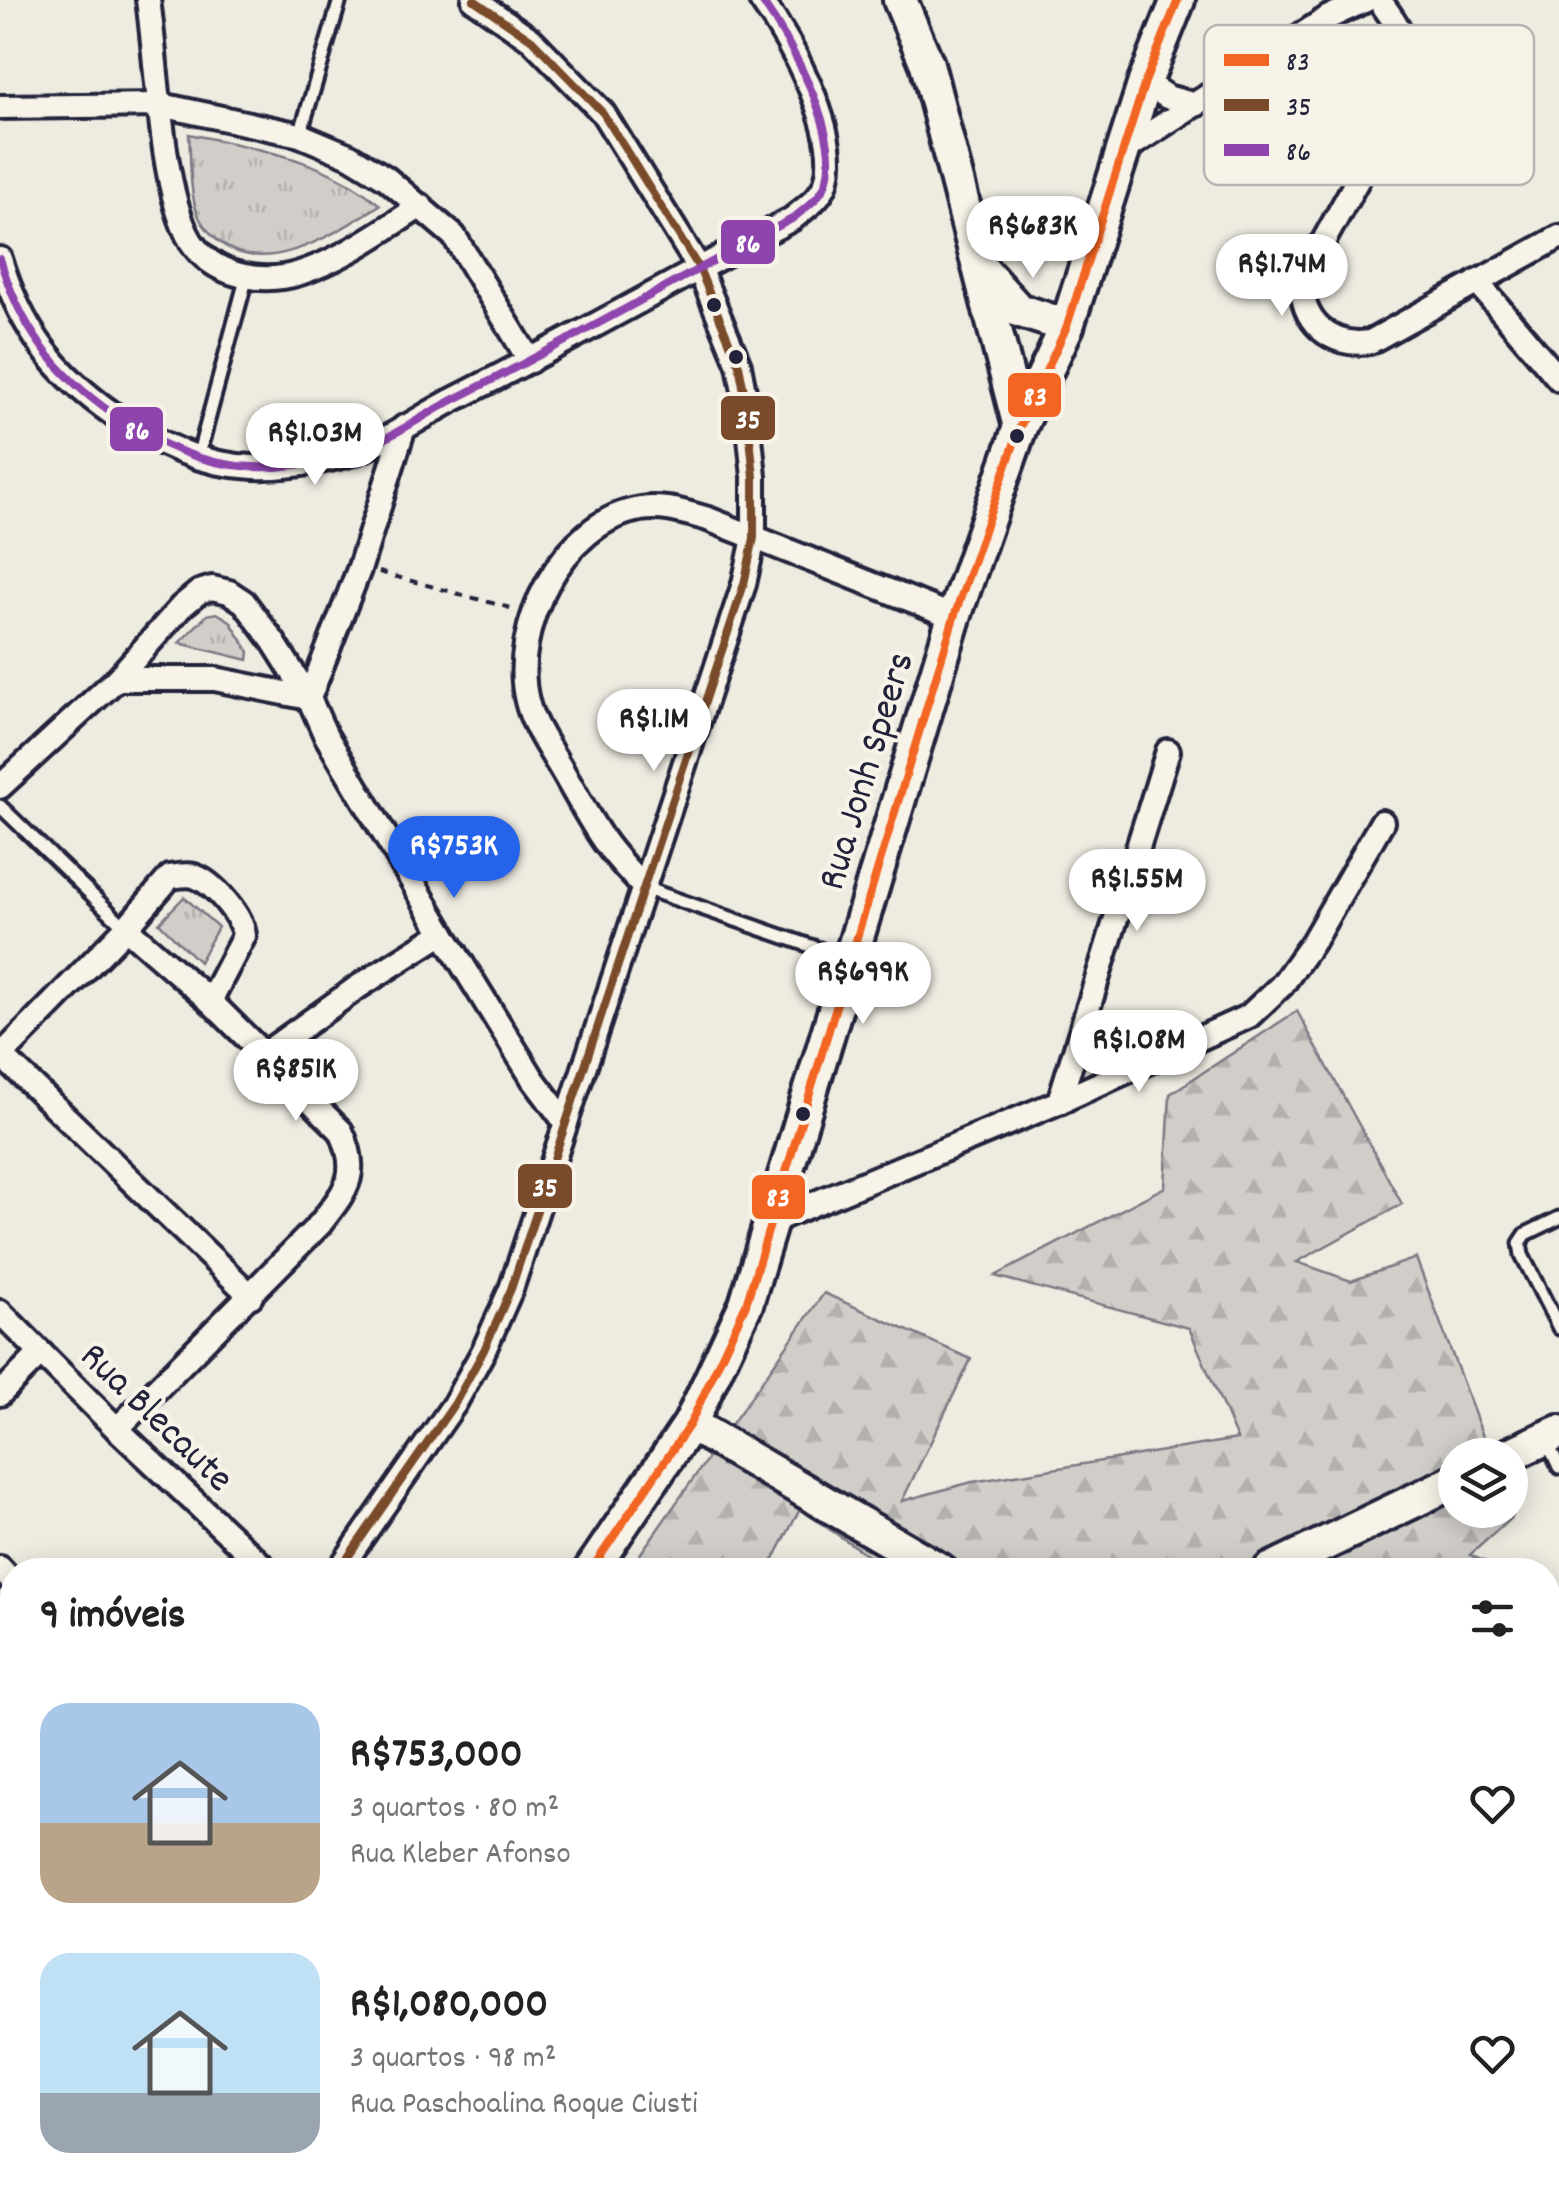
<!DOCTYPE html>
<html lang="pt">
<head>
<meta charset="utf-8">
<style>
	:root { --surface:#fff; --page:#f6f6f6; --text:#222; --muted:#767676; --accent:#2563eb }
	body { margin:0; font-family:Dekko,sans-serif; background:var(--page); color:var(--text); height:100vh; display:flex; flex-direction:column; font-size:38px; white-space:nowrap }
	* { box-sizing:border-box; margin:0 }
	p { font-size:32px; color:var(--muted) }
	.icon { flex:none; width:55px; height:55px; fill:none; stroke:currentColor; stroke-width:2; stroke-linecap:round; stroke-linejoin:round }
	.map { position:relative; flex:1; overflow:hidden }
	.side { position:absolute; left:0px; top:1558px; width:1560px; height:642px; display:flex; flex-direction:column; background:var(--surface); border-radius:40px 40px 0 0; box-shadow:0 5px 25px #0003 }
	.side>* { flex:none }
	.buttons { position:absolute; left:1438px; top:1438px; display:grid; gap:20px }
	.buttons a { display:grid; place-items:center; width:90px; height:90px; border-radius:50%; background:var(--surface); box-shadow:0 5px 25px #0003; font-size:50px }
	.price { position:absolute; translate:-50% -85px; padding:0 22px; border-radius:35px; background:#fff; color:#222; font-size:32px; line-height:65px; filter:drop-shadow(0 2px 5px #0008) }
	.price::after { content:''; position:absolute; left:50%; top:60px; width:30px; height:22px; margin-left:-15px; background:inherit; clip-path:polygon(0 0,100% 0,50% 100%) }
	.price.current { background:var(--accent); color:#fff }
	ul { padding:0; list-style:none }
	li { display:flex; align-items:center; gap:30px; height:250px; padding:0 40px }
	li span { display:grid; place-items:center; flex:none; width:280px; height:200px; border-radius:30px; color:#555 }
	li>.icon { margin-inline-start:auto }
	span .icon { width:120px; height:120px; fill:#fffc; stroke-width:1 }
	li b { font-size:42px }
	h2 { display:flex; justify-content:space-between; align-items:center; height:120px; padding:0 40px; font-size:42px }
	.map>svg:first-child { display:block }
</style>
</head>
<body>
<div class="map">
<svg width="1559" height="2199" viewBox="0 0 1559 2199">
	<defs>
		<pattern id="forest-firs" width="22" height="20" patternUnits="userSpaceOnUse" patternTransform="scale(2.5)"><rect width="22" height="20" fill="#d1cdc9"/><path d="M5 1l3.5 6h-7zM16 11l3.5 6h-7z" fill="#b3b0ae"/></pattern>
		<pattern id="park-tufts" width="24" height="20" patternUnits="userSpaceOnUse" patternTransform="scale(2.5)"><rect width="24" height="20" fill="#d1cdc9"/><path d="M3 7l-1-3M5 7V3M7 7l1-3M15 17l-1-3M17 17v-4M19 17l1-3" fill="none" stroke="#b3b0ae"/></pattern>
	</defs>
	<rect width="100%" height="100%" fill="#eeebe1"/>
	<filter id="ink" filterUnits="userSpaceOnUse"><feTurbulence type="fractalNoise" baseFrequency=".01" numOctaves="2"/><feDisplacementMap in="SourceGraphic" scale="20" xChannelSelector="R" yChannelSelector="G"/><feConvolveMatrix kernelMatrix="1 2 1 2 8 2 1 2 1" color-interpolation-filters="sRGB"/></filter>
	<g filter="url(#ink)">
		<g fill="url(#forest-firs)" stroke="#7a7882" stroke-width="2.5">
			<path d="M1297,1011L1402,1204L1297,1262L1351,1281L1416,1258L1490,1455H1455V1510H1510V1507L1513,1516L1470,1555L1503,1570H889L800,1509L768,1570H629L824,1293L971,1359L902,1501L972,1482L1237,1439L1189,1328L995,1276L1165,1187L1170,1094Z"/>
			<path d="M0,1878L12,1890V2188H361V2199H0Z"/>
			<path d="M1548,2129L1559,2136V2199H1242L1224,2188H1548Z"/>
		</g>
		<g fill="url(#park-tufts)" stroke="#7a7882" stroke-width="2.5">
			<path d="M189,134C257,149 325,158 380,205C337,232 262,283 215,238C208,231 200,222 197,212C189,189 191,159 189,134Z"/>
			<path d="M217,613L230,621L249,652L248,660L179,643L207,615Z"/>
			<path d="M184,897L218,927L199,962L159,923Z"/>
		</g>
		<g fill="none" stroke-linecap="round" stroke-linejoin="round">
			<defs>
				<g id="lane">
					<path d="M300,135L340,0"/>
					<path d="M198,457L247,276"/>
					<path d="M0,806L126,928"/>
					<path d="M644,888L848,959"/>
					<path d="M1559,1218L1526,1234L1520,1243L1522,1255L1559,1328"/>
					<path d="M1546,1439L1559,1467"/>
					<path d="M0,2109L12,2105"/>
					<path d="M0,2177L12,2173"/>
					<path d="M99,2199L127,2188"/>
				</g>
				<g id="street">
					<path d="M148,0C157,59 161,204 195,247C219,278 265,284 300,273C344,259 383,230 421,206"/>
					<path d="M1379,0C1406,35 1413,51 1404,96L1302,280C1300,321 1330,348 1370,342L1559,237"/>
					<path d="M1145,82L1167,97L1196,105"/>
					<path d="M0,107L161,105L300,135L350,156L386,178L454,236L530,361"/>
					<path d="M1123,151L1329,17L1366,0"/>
					<path d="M0,259C20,327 54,373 113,414C156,443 200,465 253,467C282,468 315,463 343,456C380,446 417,419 451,401C566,343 678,279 792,219C805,208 823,197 827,179C840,130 789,39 761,0"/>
					<path d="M1477,282L1559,379"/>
					<path d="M117,679H215L309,698"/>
					<path d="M309,698L360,567L404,427"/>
					<path d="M0,787L117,679L181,607L199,592L212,588L229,592L244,602L273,641L309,698L325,734L443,933L533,1079L566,1123"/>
					<path d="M644,888C631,873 616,858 604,841C587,817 573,788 557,762C546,743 532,723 527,701C509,630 563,520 641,509C664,505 686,513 708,519L954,617"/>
					<path d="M126,928L170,877C178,876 187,874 194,876C213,882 243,917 244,936L210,1001"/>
					<path d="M1,1055L251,1296"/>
					<path d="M263,1055L358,987L443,933"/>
					<path d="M0,1057L126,928L210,1001L341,1131C361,1174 347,1189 320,1224L117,1429"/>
					<path d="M1059,1102L1168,751"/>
					<path d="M772,1221L1059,1102L1249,1016L1282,985L1312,943L1382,822"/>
					<path d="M0,1312L117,1429L267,1570"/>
					<path d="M0,1394L41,1353"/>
					<path d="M0,1568L12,1581"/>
					<path d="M339,1570L455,1403L484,1350L511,1289L744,584L754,538V477L747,407L739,365L699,268L603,113L532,40L474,0"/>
					<path d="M882,2188L900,2199"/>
				</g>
				<g id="secondary">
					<path d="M900,0L927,64L1020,427"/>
					<path d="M983,271L1018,310L1067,326"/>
					<path d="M690,1424L940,1570"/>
					<path d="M1509,1455L1559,1432"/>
					<path d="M591,1570L690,1424L746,1304L954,617L1020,427L1067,326L1145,82L1178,0"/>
					<path d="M1270,1570L1455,1481"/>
					<path d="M0,1820L12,1830"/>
					<path d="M0,1851L12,1862"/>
					<path d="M387,2188L388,2199"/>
					<path d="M414,2188L415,2199"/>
				</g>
			</defs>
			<use href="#lane" stroke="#22223b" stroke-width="19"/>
			<use href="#street" stroke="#22223b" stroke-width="30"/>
			<use href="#secondary" stroke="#22223b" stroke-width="40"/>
			<g stroke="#22223b" stroke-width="4" stroke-dasharray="8 8" stroke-linecap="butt">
				<path d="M379,572L514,609"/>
				<path d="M347,2188L348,2199"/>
				<path d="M211,2199L234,2188"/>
			</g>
			<use href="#lane" stroke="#f7f3e8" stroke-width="11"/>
			<use href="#street" stroke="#f7f3e8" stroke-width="22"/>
			<use href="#secondary" stroke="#f7f3e8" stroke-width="32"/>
			<defs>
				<path id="bus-1" d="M591,1570L690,1424L746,1304L954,617L1020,427L1067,326L1145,82L1178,0"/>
				<path id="bus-2" d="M339,1570L455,1403L484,1350L511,1289L744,584L754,538V477L747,407L739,365L699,268L603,113L532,40L474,0"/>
				<path id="bus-3" d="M0,259C20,327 54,373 113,414C156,443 200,465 253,467C282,468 315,463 343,456C380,446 417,419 451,401C566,343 678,279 792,219C805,208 823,197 827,179C840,130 789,39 761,0"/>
			</defs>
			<use href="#bus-1" stroke="#f7f3e8" stroke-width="15"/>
			<use href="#bus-2" stroke="#f7f3e8" stroke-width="15"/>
			<use href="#bus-3" stroke="#f7f3e8" stroke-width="15"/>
			<use href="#bus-1" stroke="#f26522" stroke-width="8"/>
			<use href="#bus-2" stroke="#7a4b2a" stroke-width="8"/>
			<use href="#bus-3" stroke="#8e44ad" stroke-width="8"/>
		</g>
	</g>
	<g fill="#22223b" stroke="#f7f3e8" stroke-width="4">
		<circle cx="714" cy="305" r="9"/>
		<circle cx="736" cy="357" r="9"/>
		<circle cx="1017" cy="436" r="9"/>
		<circle cx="803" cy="1114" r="9"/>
	</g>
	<g text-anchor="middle" stroke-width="8" stroke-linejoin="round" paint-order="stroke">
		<g font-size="40" fill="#22223b" stroke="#f7f3e8">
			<text transform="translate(863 770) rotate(-73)" y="14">Rua Jonh Speers</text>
			<text transform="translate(159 1415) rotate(44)" y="14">Rua Blecaute</text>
		</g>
	</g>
	<rect x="1204" y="25" width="330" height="160" rx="15" fill="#f7f3e8" stroke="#b7b4b4" stroke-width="2.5"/>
	<rect x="1224" y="54" width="45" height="12" fill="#f26522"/>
	<rect x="1224" y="99" width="45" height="12" fill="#7a4b2a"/>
	<rect x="1224" y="144" width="45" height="12" fill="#8e44ad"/>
	<g font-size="28" fill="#22223b">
		<text x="1286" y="70">83</text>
		<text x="1286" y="115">35</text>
		<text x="1286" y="160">86</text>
	</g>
	<g stroke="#f7f3e8" stroke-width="4">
		<rect x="719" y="218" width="58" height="48" rx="10" fill="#8e44ad"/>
		<rect x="1006" y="371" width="57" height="48" rx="10" fill="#f26522"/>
		<rect x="719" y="394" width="58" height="48" rx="10" fill="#7a4b2a"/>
		<rect x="108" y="405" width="57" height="48" rx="10" fill="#8e44ad"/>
		<rect x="516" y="1162" width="58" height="48" rx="10" fill="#7a4b2a"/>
		<rect x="750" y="1173" width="57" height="48" rx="10" fill="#f26522"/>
	</g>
	<g font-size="28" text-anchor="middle" font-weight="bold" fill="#fff">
		<text x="748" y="252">86</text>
		<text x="1035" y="405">83</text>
		<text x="748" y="428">35</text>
		<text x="137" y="439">86</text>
		<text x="545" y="1196">35</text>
		<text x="778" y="1206">83</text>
	</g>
</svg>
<div class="buttons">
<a><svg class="icon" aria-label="layers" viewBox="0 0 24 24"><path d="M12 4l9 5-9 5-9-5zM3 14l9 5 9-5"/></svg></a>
</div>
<b class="price" style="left:1033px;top:281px">R$683K</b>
<b class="price" style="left:1282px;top:319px">R$1.74M</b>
<b class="price" style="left:315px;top:488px">R$1.03M</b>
<b class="price" style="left:654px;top:774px">R$1.1M</b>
<b class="price current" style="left:454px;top:901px">R$753K</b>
<b class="price" style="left:1137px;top:934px">R$1.55M</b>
<b class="price" style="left:863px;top:1027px">R$699K</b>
<b class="price" style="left:1139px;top:1095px">R$1.08M</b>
<b class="price" style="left:296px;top:1124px">R$851K</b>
<section class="side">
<h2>9 imóveis<svg class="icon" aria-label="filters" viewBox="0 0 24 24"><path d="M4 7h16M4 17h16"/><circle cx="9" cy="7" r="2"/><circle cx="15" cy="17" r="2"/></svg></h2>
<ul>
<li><span style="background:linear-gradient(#a9c7e8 60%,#b9a48a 0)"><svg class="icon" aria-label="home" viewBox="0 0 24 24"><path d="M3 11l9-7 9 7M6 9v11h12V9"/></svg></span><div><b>R$753,000</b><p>3 quartos · 80 m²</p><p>Rua Kleber Afonso</p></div><svg class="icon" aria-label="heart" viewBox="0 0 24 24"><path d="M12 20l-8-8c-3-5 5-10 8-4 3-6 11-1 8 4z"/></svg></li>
<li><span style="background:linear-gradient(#bfe0f5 70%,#9aa5b1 0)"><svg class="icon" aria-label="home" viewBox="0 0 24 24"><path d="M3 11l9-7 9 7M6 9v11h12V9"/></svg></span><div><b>R$1,080,000</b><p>3 quartos · 98 m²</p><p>Rua Paschoalina Roque Ciusti</p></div><svg class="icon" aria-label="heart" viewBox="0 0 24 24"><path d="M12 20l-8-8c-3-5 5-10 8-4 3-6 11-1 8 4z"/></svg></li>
</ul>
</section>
</div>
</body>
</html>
